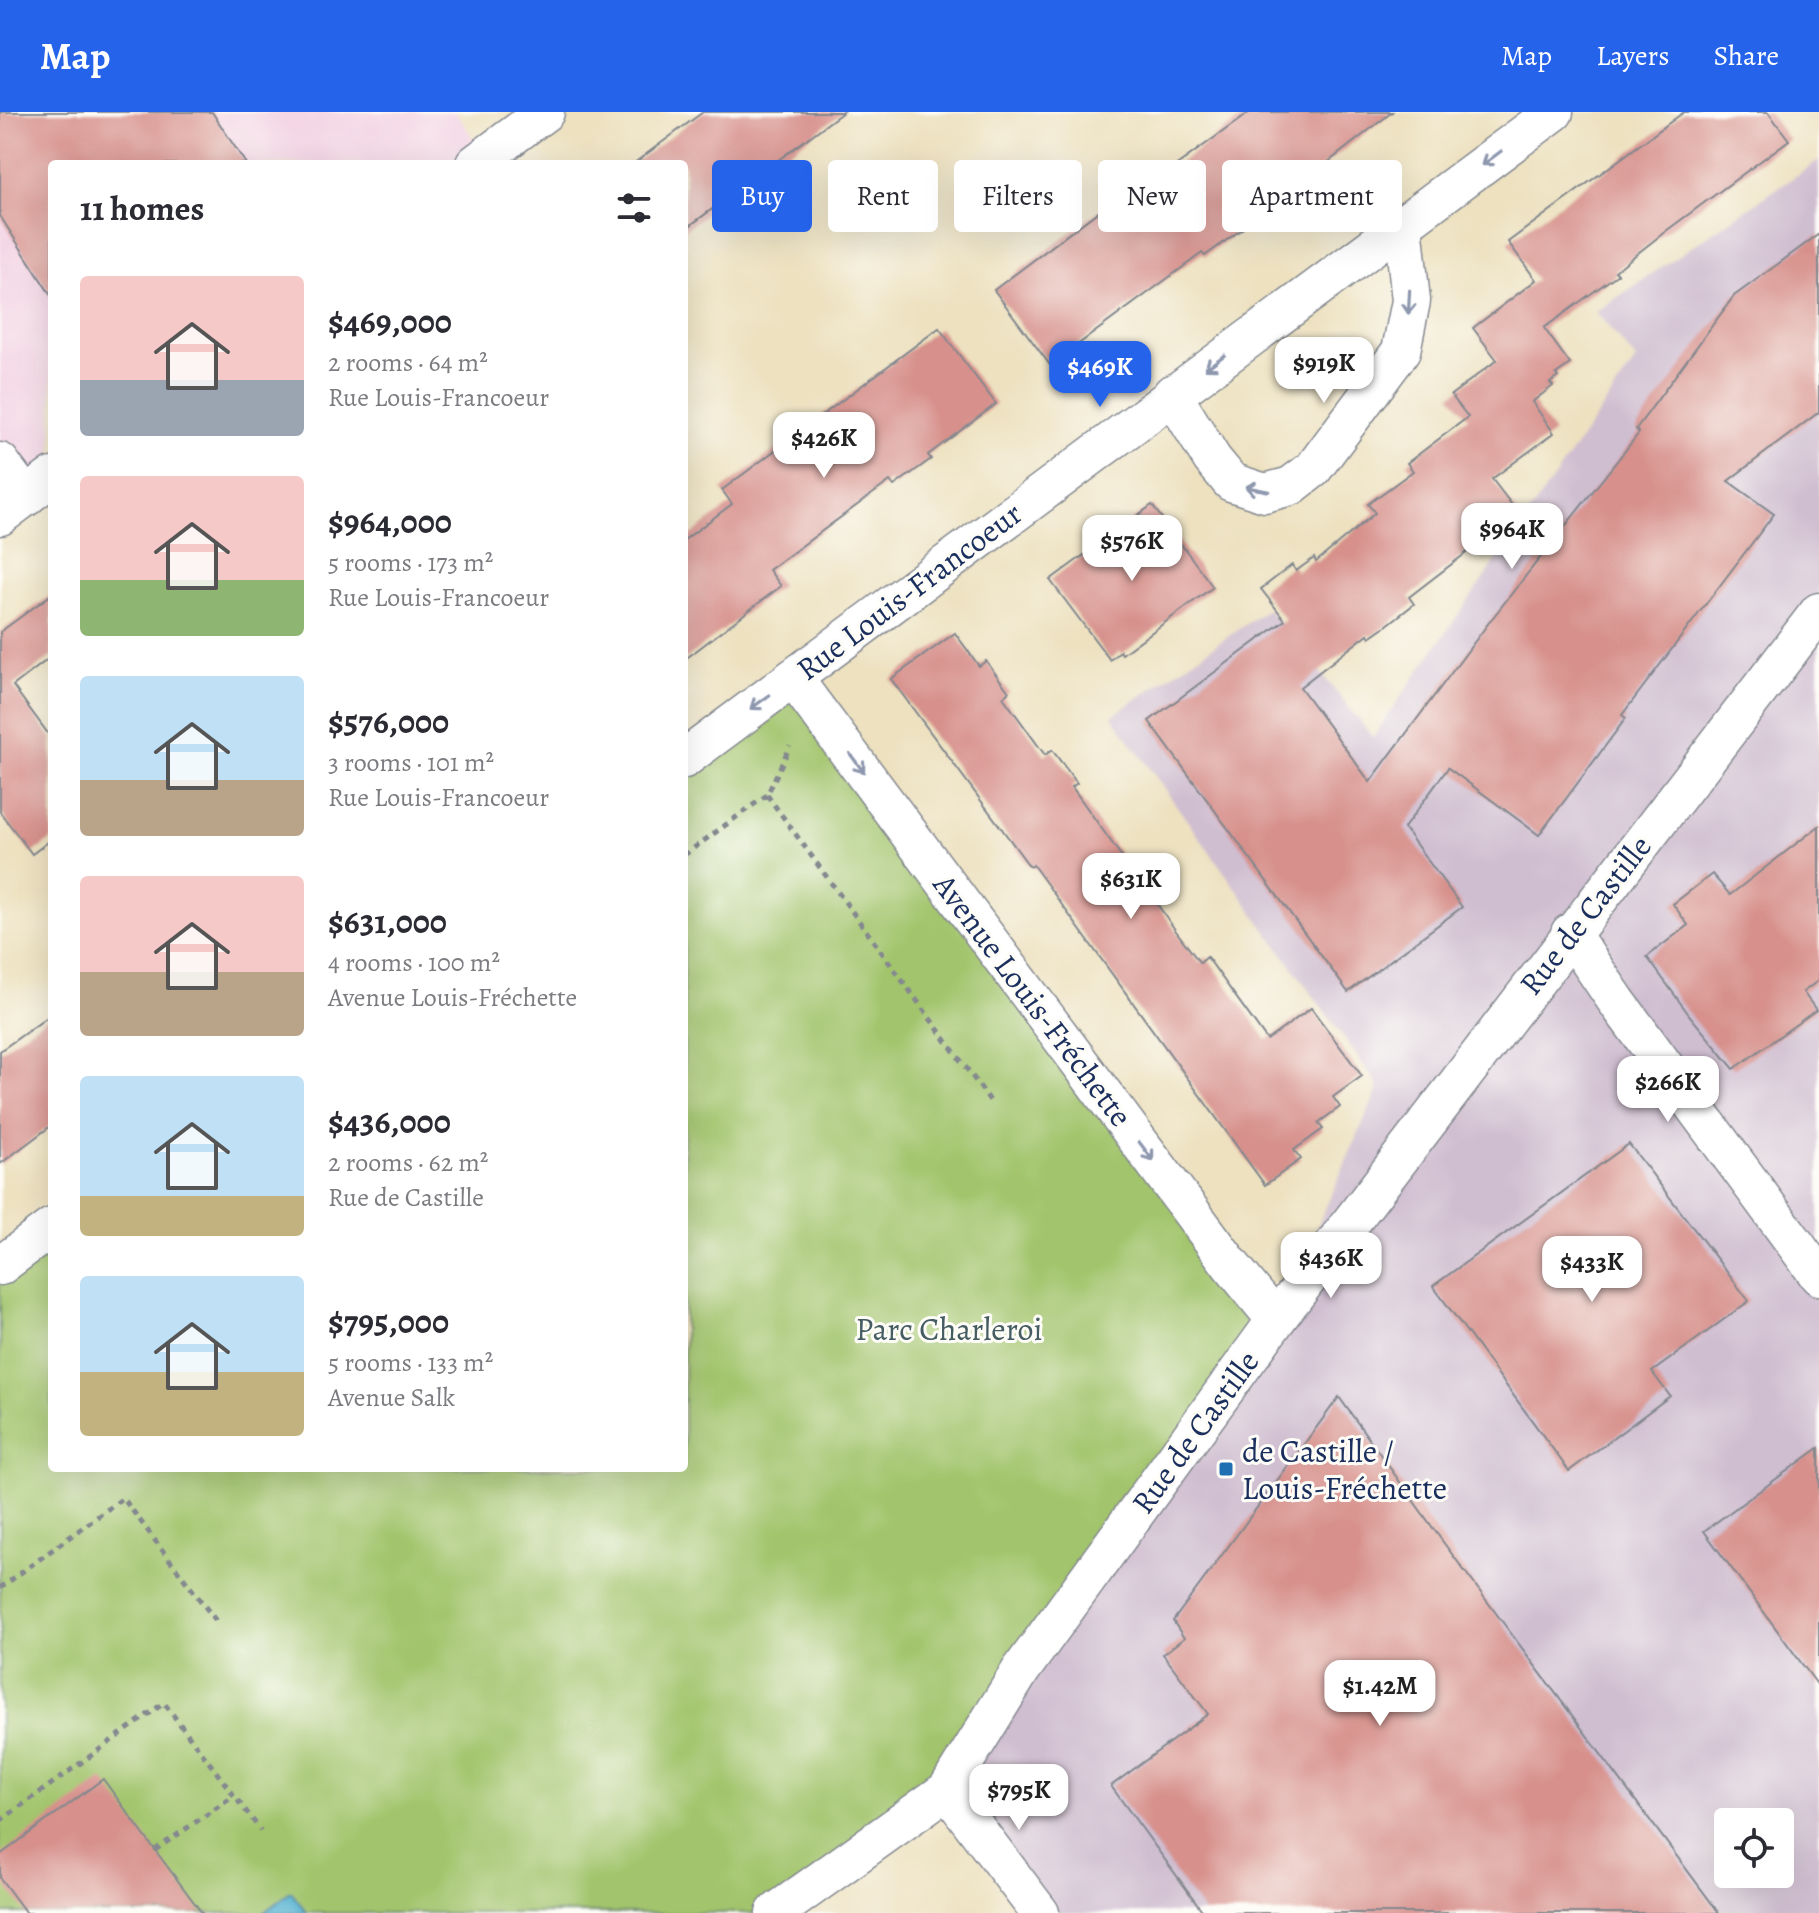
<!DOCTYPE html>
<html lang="en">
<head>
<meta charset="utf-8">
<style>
	:root { --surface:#fff; --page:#f2f2f3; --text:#2b2b33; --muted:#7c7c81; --accent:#2563eb }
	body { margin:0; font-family:Alegreya,serif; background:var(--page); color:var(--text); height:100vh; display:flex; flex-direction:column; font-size:30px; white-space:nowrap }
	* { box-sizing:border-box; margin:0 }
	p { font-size:26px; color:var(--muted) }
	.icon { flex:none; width:44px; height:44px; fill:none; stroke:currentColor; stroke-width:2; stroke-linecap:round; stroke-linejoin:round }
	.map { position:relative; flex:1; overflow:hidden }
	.details { position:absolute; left:48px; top:48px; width:640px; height:1312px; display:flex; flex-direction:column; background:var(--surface); border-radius:8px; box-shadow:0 8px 32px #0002 }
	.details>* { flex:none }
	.top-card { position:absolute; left:712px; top:48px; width:760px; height:72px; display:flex; gap:16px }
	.tools { position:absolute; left:1714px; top:1696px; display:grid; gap:16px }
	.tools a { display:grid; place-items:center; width:80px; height:80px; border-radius:8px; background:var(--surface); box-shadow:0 8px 32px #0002; font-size:40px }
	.price { position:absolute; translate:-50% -68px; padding:0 18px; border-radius:16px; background:#fff; color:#222; font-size:26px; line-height:52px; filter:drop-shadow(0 2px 4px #0008) }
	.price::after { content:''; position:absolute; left:50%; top:48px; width:24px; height:18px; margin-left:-12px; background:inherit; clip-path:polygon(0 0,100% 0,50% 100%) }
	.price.active { background:var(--accent); color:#fff }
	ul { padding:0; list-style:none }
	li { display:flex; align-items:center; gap:24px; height:200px; padding:0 32px }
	li span { display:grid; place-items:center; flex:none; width:224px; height:160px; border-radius:8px; color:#555 }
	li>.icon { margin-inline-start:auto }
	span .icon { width:96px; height:96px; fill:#fffc; stroke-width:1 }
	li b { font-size:34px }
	h2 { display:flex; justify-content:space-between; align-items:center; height:96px; padding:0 32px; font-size:34px }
	.chip { padding:0 28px; border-radius:8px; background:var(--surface); box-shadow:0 8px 32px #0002; font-size:28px; line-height:72px }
	.chip.active { background:var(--accent); color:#fff }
	header { display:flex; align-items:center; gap:48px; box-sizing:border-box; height:112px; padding:0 40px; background:var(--accent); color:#fff }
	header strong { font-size:38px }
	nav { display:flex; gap:44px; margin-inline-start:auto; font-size:28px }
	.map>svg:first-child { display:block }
</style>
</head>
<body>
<header>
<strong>Map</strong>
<nav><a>Map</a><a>Layers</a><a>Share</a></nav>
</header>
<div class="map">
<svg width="1819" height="1801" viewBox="0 0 1819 1801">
	<rect width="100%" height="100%" fill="#fdfcf7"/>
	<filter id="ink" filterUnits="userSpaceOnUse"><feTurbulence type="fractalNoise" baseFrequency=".0125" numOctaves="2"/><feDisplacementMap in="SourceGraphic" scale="16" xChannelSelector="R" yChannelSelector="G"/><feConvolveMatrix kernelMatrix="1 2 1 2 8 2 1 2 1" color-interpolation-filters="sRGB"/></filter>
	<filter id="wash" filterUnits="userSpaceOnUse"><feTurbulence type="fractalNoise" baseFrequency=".006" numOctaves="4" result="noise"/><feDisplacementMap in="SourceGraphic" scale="32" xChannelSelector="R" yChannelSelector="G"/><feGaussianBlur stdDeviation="1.8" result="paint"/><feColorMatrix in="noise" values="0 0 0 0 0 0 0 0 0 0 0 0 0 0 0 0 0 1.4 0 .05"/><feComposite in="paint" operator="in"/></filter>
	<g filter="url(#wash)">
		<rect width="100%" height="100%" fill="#ede1c0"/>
		<path fill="#f2cfe2" d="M0,0H455L486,44L475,52H52V365L0,350Z"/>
		<path fill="#cfbdd0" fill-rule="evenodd" d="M1819,48V1801H1033L947,1678L1276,1208L1379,975L1112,604L1268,497L1373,625L1636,248L1596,200ZM1728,1710H1780V1762H1728Z"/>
		<path fill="#a2c46c" stroke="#5e7a65" stroke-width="2" d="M793,566L1276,1208L947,1678L778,1801H0V1154L52,1115V1356H684V647Z"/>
		<path fill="#51b0d0" stroke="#367097" stroke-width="2" d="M291,1780L307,1801H263Z"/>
		<g id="blocks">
			<g fill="#d7908b">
				<path d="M0,0H212L246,52H52V185L0,104Z"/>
				<path d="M703,0H843L684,118V52H633Z"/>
				<path d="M1250,0H1392L1261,103L1205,144L1202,141L1050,253L994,178L1104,95L1109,102Z"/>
				<path d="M1684,0H1768L1789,28L1666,119L1615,159L1618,162L1544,216L1570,252L1556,262L1558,265L1550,271L1553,274L1532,290L1554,321L1492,367L1518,401L1409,485L1414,492L1386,514L1370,525L1368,522L1300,575L1370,670L1490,509L1639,321L1636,317L1734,184L1819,122V300L1728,369L1774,402L1622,603L1626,606L1539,723L1448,656L1404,716L1462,795L1348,880L1149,609L1285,508L1261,477L1292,453L1296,459L1314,446L1316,450L1375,401L1368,392L1413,359L1407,351L1468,305L1451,283L1497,248L1473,216L1536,168L1508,130Z"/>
				<path d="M939,216L996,292L928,343L931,347L894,374L890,369L769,458L781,474L684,548V428L732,392L722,378Z"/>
				<path d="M1152,393L1213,475L1122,542L1120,539L1110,548L1050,468Z"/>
				<path d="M52,482V544L13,574L52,627V727L32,742L0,700V520Z"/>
				<path d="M955,521L979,554L986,549L1009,580L1003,585L1045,643L1052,638L1077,671L1072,675L1132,759L1138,754L1161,785L1155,789L1176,819L1200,851L1207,845L1267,928L1311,896L1362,964L1333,985L1340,995L1318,1011L1323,1017L1294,1038L1301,1047L1265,1073L1033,753L1030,755L891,567Z"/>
				<path d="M1819,714V868L1803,880L1816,898L1734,957L1690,904L1647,845L1688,813L1673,792L1712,762L1730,783Z"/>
				<path d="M52,902V1013L0,1052V939Z"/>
				<path d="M1629,1032L1749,1189L1652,1260L1670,1284L1569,1359L1433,1174Z"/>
				<path d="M1339,1285L1443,1430L1719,1801H1204L1111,1674L1208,1602L1163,1542L1184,1526L1173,1509Z"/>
				<path d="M1819,1336V1575L1704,1419Z"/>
				<path d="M103,1667L155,1738L202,1801H26L0,1766V1743Z"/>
			</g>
		</g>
	</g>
	<g filter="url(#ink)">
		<use href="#blocks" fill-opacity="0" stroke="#84888f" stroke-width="2"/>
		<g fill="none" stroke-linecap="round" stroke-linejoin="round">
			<defs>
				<g id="street">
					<path d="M475,52L545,0"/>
					<path d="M1172,282L1212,347L1231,370L1265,381L1291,374L1313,357L1401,239L1411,189L1403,112"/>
					<path d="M0,350L26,385"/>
					<path d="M0,404L52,365"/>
					<path d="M793,566L1230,1152L1276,1208"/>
					<path d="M684,647L1554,0"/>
					<path d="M1570,821L1617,890L1819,1164"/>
					<path d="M0,1154L52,1115"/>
					<path d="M947,1678L1040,1801"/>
					<path d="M775,1801L947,1678L1021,1558L1276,1208L1819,500"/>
				</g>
			</defs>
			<use href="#street" stroke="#84888f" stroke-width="41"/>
			<g stroke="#84888f" stroke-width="5" stroke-dasharray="6 6" stroke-linecap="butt">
				<path d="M767,683L991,990"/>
				<path d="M684,743L767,683L790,634"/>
				<path d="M0,1476L123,1386L216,1509"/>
				<path d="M0,1709L164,1591L261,1719"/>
				<path d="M155,1738L234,1684"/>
			</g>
			<use href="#street" stroke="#fff" stroke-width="38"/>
		</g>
		<defs><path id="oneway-shaft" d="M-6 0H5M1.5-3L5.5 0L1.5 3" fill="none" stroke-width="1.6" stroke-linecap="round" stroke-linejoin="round" transform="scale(2)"/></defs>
		<g stroke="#8d97ae">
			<use href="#oneway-shaft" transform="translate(1492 46) rotate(143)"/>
			<use href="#oneway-shaft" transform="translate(1409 190) rotate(93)"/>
			<use href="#oneway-shaft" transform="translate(1215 250) rotate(144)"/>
			<use href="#oneway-shaft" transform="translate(1257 377) rotate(-169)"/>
			<use href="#oneway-shaft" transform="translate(760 590) rotate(144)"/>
			<use href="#oneway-shaft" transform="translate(857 651) rotate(53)"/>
			<use href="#oneway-shaft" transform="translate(1146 1039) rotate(53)"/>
		</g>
	</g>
	<rect fill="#1f6fb2" stroke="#fdfcf7" stroke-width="3" x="1218" y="1349" width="16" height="16" rx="4"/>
	<g text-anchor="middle" stroke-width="6" stroke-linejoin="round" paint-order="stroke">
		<g font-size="32" fill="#1b2f5e" stroke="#fdfcf7">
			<text transform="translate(909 479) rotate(-37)" y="11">Rue Louis-Francoeur</text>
			<text transform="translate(1585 803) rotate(-52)" y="11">Rue de Castille</text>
			<text transform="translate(1033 888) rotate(53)" y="11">Avenue Louis-Fréchette</text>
			<text transform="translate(1195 1320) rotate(-54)" y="11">Rue de Castille</text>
		</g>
		<g font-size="32" fill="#445c62" stroke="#fdfcf7">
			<text x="949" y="1228">Parc Charleroi</text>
		</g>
		<g font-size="32" fill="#1b2f5e" stroke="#fdfcf7" text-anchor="start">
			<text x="1242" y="1350">de Castille /<tspan x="1242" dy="37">Louis-Fréchette</tspan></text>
		</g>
	</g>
</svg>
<div class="tools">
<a><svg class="icon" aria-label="locate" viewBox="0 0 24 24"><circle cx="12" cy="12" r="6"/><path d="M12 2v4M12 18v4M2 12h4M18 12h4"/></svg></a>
</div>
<b class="price" style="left:1324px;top:293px">$919K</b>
<b class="price active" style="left:1100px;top:297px">$469K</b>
<b class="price" style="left:824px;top:368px">$426K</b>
<b class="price" style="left:1512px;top:459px">$964K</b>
<b class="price" style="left:1132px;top:471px">$576K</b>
<b class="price" style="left:1131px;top:809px">$631K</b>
<b class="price" style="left:1668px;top:1012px">$266K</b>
<b class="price" style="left:1331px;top:1188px">$436K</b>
<b class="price" style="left:1592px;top:1192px">$433K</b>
<b class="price" style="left:1380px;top:1616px">$1.42M</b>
<b class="price" style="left:1019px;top:1720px">$795K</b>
<div class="top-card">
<a class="chip active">Buy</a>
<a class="chip">Rent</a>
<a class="chip">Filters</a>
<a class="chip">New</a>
<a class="chip">Apartment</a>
</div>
<section class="details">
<h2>11 homes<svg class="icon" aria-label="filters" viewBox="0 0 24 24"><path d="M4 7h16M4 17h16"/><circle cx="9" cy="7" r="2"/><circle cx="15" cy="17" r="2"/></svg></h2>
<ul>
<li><span style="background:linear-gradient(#f6c9c9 65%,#9aa5b1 0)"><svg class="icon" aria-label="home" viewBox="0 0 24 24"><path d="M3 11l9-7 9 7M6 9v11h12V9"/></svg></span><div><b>$469,000</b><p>2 rooms · 64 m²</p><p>Rue Louis-Francoeur</p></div></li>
<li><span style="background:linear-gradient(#f6c9c9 65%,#8fb573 0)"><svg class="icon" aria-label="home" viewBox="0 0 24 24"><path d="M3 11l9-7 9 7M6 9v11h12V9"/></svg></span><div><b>$964,000</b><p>5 rooms · 173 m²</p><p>Rue Louis-Francoeur</p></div></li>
<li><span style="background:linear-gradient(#bfe0f5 65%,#b9a48a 0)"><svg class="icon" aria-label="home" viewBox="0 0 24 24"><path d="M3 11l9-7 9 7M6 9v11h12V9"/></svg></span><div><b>$576,000</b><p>3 rooms · 101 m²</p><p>Rue Louis-Francoeur</p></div></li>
<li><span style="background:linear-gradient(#f6c9c9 60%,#b9a48a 0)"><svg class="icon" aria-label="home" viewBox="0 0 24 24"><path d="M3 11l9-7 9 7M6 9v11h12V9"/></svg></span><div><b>$631,000</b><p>4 rooms · 100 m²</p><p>Avenue Louis-Fréchette</p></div></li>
<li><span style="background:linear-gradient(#bfe0f5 75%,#c2b280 0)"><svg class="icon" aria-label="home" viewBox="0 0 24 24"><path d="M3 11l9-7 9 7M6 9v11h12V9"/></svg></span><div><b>$436,000</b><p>2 rooms · 62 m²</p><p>Rue de Castille</p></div></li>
<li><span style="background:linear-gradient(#bfe0f5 60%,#c2b280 0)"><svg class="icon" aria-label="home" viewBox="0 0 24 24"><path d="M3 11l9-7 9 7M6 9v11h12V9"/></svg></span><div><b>$795,000</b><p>5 rooms · 133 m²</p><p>Avenue Salk</p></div></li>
</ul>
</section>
</div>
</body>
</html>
